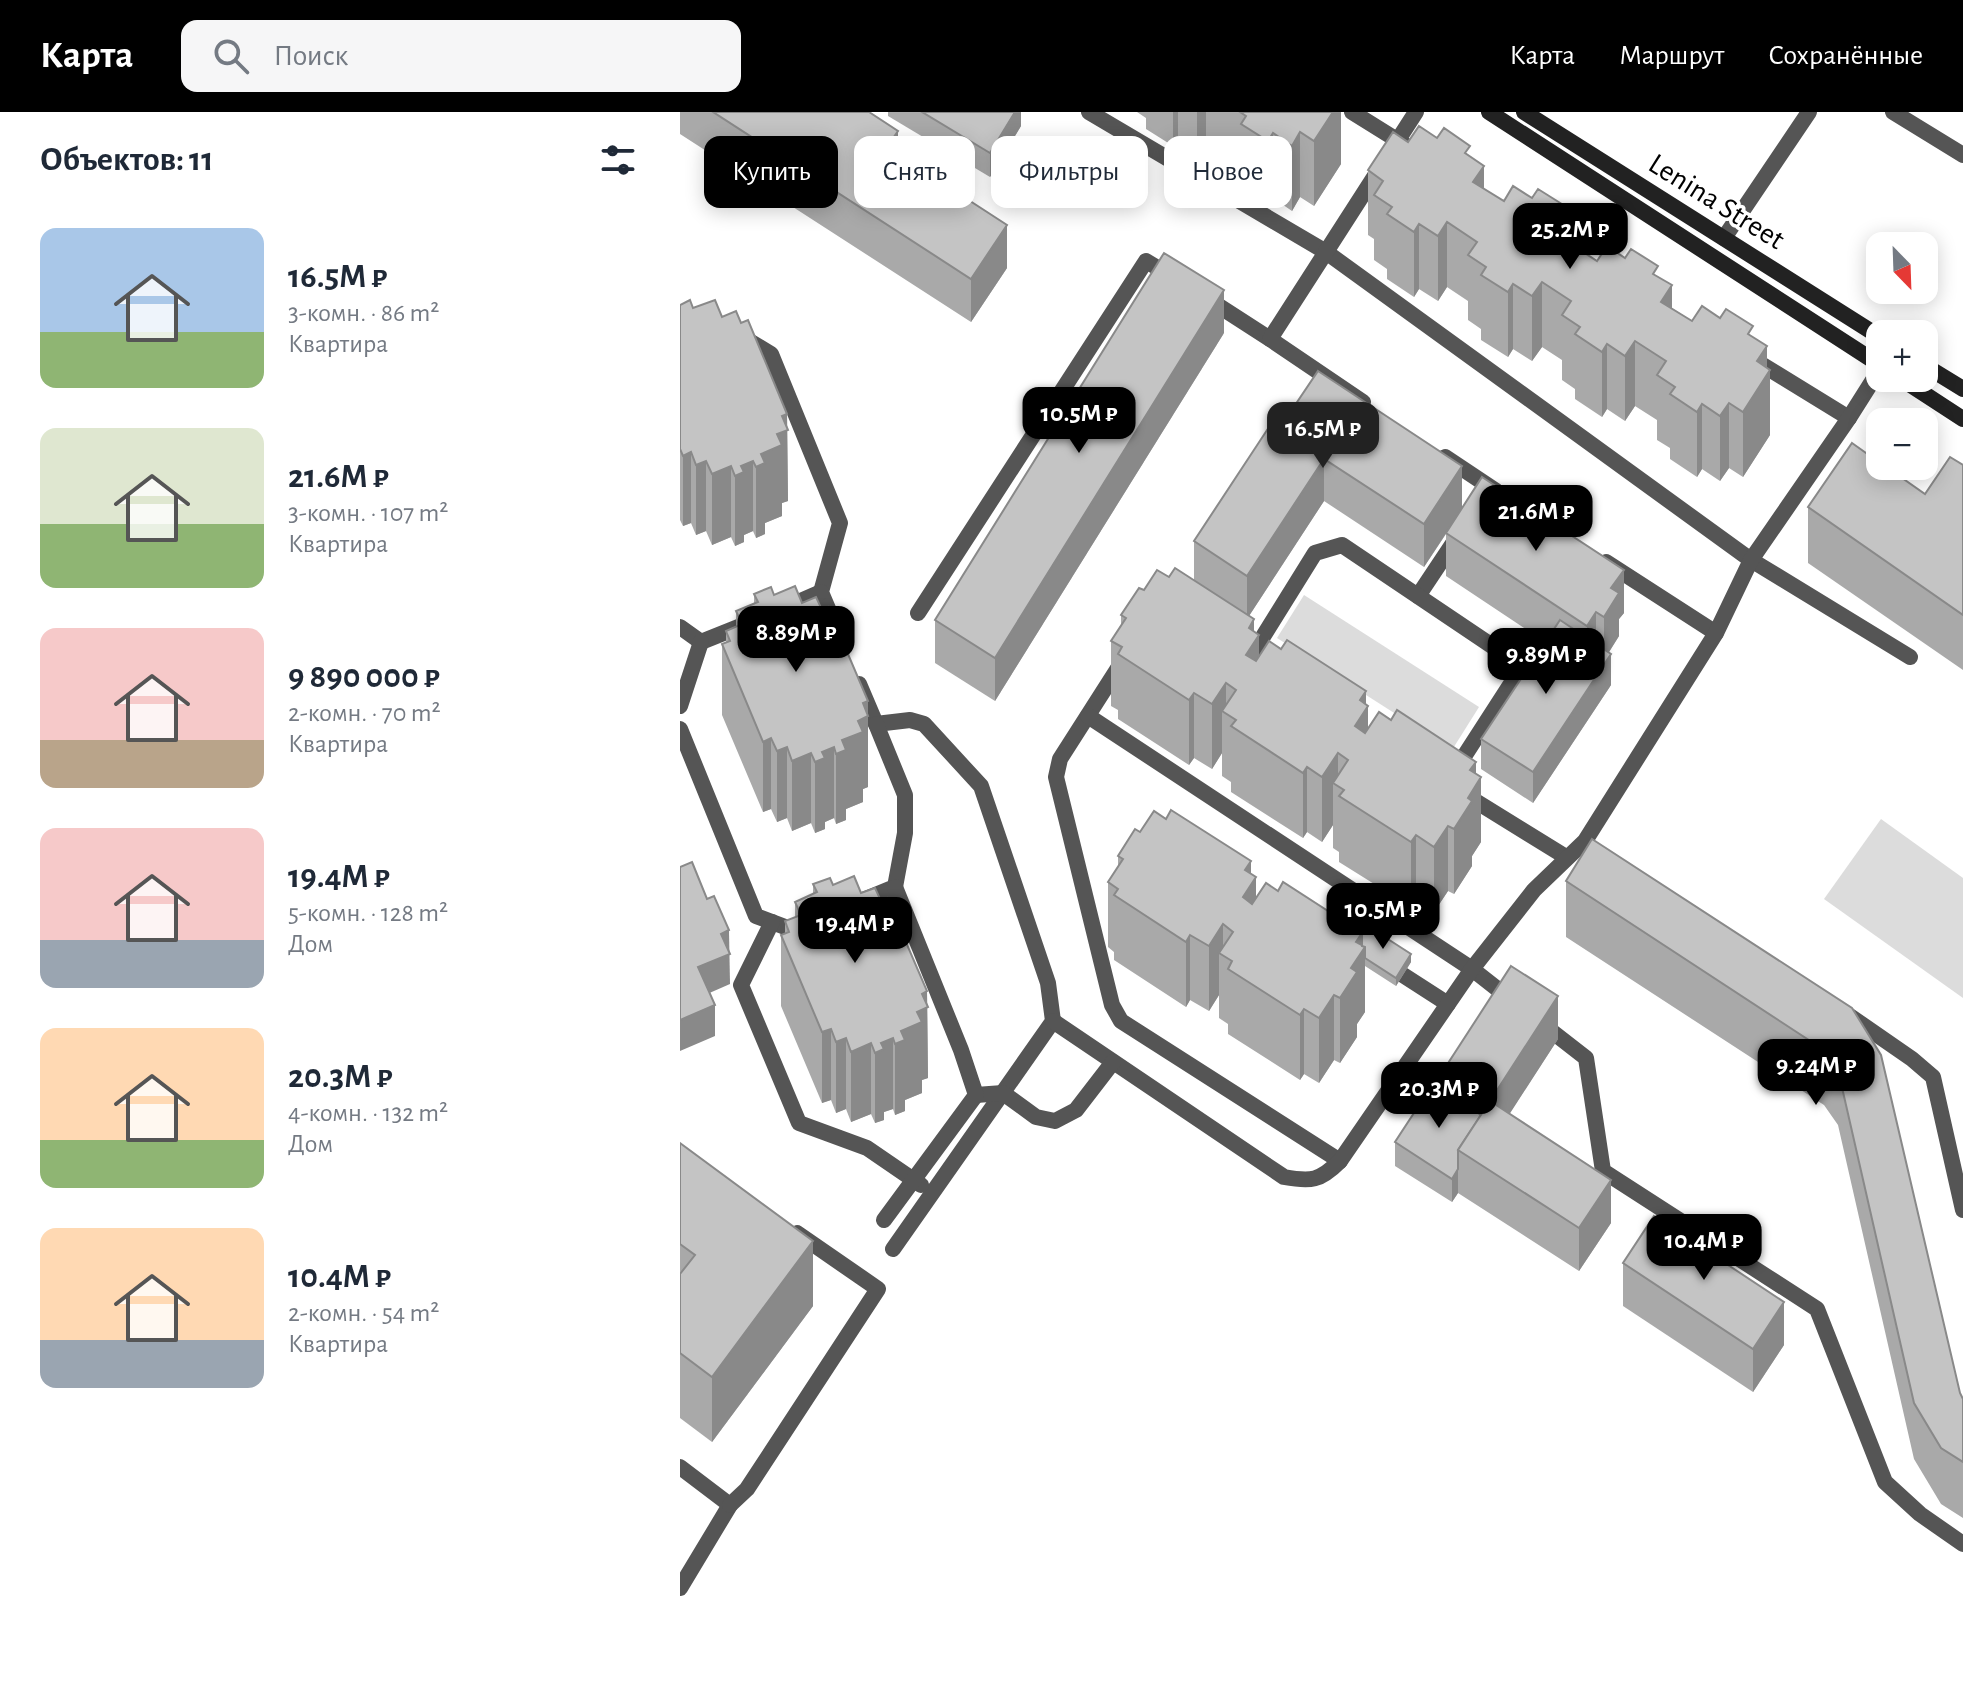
<!DOCTYPE html>
<html lang="ru">
<head>
<meta charset="utf-8">
<style>
	:root { --surface:#fff; --page:#f6f6f7; --text:#1f2937; --muted:#747a83; --accent:#000 }
	body { margin:0; font-family:"Alegreya Sans",sans-serif; background:var(--page); color:var(--text); height:100vh; display:flex; flex-direction:column; font-size:30px; white-space:nowrap }
	* { box-sizing:border-box; margin:0 }
	p { font-size:26px; color:var(--muted) }
	.icon { flex:none; width:44px; height:44px; fill:none; stroke:currentColor; stroke-width:2; stroke-linecap:round; stroke-linejoin:round }
	.map { position:relative; flex:1; overflow:hidden }
	.drawer { display:flex; flex-direction:column; background:var(--surface); width:680px }
	.drawer>* { flex:none }
	.guide { position:absolute; left:24px; top:24px; width:760px; height:72px; display:flex; gap:16px }
	.needle { width:52px; rotate:157deg }
	.buttons { position:absolute; left:1186px; top:120px; display:grid; gap:16px }
	.buttons a { display:grid; place-items:center; width:72px; height:72px; border-radius:16px; background:var(--surface); box-shadow:0 4px 20px #0003; font-size:40px }
	.price { position:absolute; translate:-50% -68px; padding:0 18px; border-radius:16px; background:var(--accent); color:#fff; font-size:26px; line-height:52px; filter:drop-shadow(0 2px 4px #0008) }
	.price::after { content:''; position:absolute; left:50%; top:48px; width:24px; height:18px; margin-left:-12px; background:inherit; clip-path:polygon(0 0,100% 0,50% 100%) }
	.price.on { background:#222; color:#fff }
	ul { padding:0; list-style:none }
	li { display:flex; align-items:center; gap:24px; height:200px; padding:0 40px }
	li span { display:grid; place-items:center; flex:none; width:224px; height:160px; border-radius:16px; color:#555 }
	li>.icon { margin-inline-start:auto }
	span .icon { width:96px; height:96px; fill:#fffc; stroke-width:1 }
	li b { font-size:34px }
	h2 { display:flex; justify-content:space-between; align-items:center; height:96px; padding:0 40px; font-size:34px }
	.tag { padding:0 28px; border-radius:16px; background:var(--surface); box-shadow:0 4px 20px #0003; font-size:28px; line-height:72px }
	.tag.on { background:var(--accent); color:#fff }
	header { display:flex; align-items:center; gap:48px; box-sizing:border-box; height:112px; padding:0 40px; background:var(--accent); color:#fff }
	header strong { font-size:38px }
	nav { display:flex; gap:44px; margin-inline-start:auto; font-size:28px }
	.search { width:560px; height:72px; background:var(--page); display:flex; align-items:center; gap:20px; box-sizing:border-box; padding:0 28px; border-radius:16px; color:var(--muted); font-size:30px }
	main { display:flex; flex:1; min-height:0 }
	.map>svg:first-child { display:block }
</style>
</head>
<body>
<header>
<strong>Карта</strong>
<div class="search"><svg class="icon" aria-label="search" viewBox="0 0 24 24"><circle cx="10" cy="10" r="6"/><path d="M15 15l6 6"/></svg>Поиск</div>
<nav><a>Карта</a><a>Маршрут</a><a>Сохранённые</a></nav>
</header>
<main>
<section class="drawer">
<h2>Объектов: 11<svg class="icon" aria-label="filters" viewBox="0 0 24 24"><path d="M4 7h16M4 17h16"/><circle cx="9" cy="7" r="2"/><circle cx="15" cy="17" r="2"/></svg></h2>
<ul>
<li><span style="background:linear-gradient(#a9c7e8 65%,#8fb573 0)"><svg class="icon" aria-label="home" viewBox="0 0 24 24"><path d="M3 11l9-7 9 7M6 9v11h12V9"/></svg></span><div><b>16.5M ₽</b><p>3-комн. · 86 m²</p><p>Квартира</p></div></li>
<li><span style="background:linear-gradient(#dfe7d0 60%,#8fb573 0)"><svg class="icon" aria-label="home" viewBox="0 0 24 24"><path d="M3 11l9-7 9 7M6 9v11h12V9"/></svg></span><div><b>21.6M ₽</b><p>3-комн. · 107 m²</p><p>Квартира</p></div></li>
<li><span style="background:linear-gradient(#f6c9c9 70%,#b9a48a 0)"><svg class="icon" aria-label="home" viewBox="0 0 24 24"><path d="M3 11l9-7 9 7M6 9v11h12V9"/></svg></span><div><b>9 890 000 ₽</b><p>2-комн. · 70 m²</p><p>Квартира</p></div></li>
<li><span style="background:linear-gradient(#f6c9c9 70%,#9aa5b1 0)"><svg class="icon" aria-label="home" viewBox="0 0 24 24"><path d="M3 11l9-7 9 7M6 9v11h12V9"/></svg></span><div><b>19.4M ₽</b><p>5-комн. · 128 m²</p><p>Дом</p></div></li>
<li><span style="background:linear-gradient(#ffd9b3 70%,#8fb573 0)"><svg class="icon" aria-label="home" viewBox="0 0 24 24"><path d="M3 11l9-7 9 7M6 9v11h12V9"/></svg></span><div><b>20.3M ₽</b><p>4-комн. · 132 m²</p><p>Дом</p></div></li>
<li><span style="background:linear-gradient(#ffd9b3 70%,#9aa5b1 0)"><svg class="icon" aria-label="home" viewBox="0 0 24 24"><path d="M3 11l9-7 9 7M6 9v11h12V9"/></svg></span><div><b>10.4M ₽</b><p>2-комн. · 54 m²</p><p>Квартира</p></div></li>
</ul>
</section>
<div class="map">
<svg width="1283" height="1578" viewBox="0 0 1283 1578">
	<rect width="100%" height="100%" fill="#fff"/>
	<g fill="#dcdcdc">
		<path d="M624,483L799,595L772,638L597,526Z"/>
		<path d="M1201,707L1283,766V886L1144,787Z"/>
	</g>
	<g fill="none" stroke-linecap="round" stroke-linejoin="round">
		<g stroke="#555" stroke-width="16">
			<path d="M409,0L646,140L1071,448L1230,545"/>
			<path d="M672,0L725,33"/>
			<path d="M1213,0L1283,43"/>
			<path d="M1044,126L1129,0"/>
			<path d="M528,187L590,227"/>
			<path d="M61,224L91,242L160,411L141,480L155,513"/>
			<path d="M1068,244L1169,306"/>
			<path d="M683,290L590,227L736,0"/>
			<path d="M765,345L816,379"/>
			<path d="M926,450L1036,521"/>
			<path d="M738,484L778,424"/>
			<path d="M102,497L141,480"/>
			<path d="M238,501L466,149L491,164"/>
			<path d="M0,515L21,530L66,512"/>
			<path d="M571,544L635,441L662,433L827,544L834,567L774,660"/>
			<path d="M442,550L380,647L376,665L432,893L441,909L660,1049"/>
			<path d="M179,572L196,612L230,608L244,612L301,674L368,871L373,909L213,1137"/>
			<path d="M0,594L21,530"/>
			<path d="M408,604L792,857L834,890"/>
			<path d="M0,617L76,804L113,818L123,814"/>
			<path d="M784,682L886,745"/>
			<path d="M181,789L215,775L225,721V683L196,612"/>
			<path d="M92,810L61,873L119,1011L187,1036L241,1073"/>
			<path d="M723,863L768,892"/>
			<path d="M1164,900L1232,947L1253,965L1283,1098"/>
			<path d="M373,909L604,1065C631,1070 640,1069 660,1049L792,857L854,778L905,729L1036,521L1071,448L1169,306L1200,257"/>
			<path d="M861,911L906,946L923,1059L1137,1197L1205,1370L1240,1402L1283,1432"/>
			<path d="M296,983L323,981L356,1005L375,1009L396,998L433,950"/>
			<path d="M204,1108L296,983L281,938L215,775"/>
			<path d="M0,1355L50,1393L0,1476"/>
			<path d="M50,1393L67,1377L198,1177L117,1121"/>
		</g>
		<g stroke="#222" stroke-width="16">
			<path d="M809,0L1200,253"/>
			<path d="M844,0L1200,225"/>
			<path d="M1244,253L1283,277"/>
			<path d="M1220,266L1283,307"/>
		</g>
	</g>
	<g fill="#a9a9a9">
		<path d="M0,0H189L218,42L327,156L291,210L0,22Z"/>
		<path d="M208,0H341V14L310,65L208,4Z"/>
		<path d="M457,0H661V52L634,94L620,85L612,99L593,86L588,94L561,77V66L548,57V38L526,24L517,39L498,26L493,34L466,17V6Z"/>
		<path d="M728,30L790,45L804,77L824,89L852,86L885,105L898,137L917,149L945,146L978,165L992,196L1012,209L1040,206L1073,225L1087,256L1090,323L1063,365L1049,356L1040,369L1022,357L1017,365L990,347V336L977,328V308L955,294L945,309L927,297L922,305L895,287V277L882,268V248L862,235L852,249L833,237L828,245L801,228V217L788,208V189L767,175L758,189L739,177L734,185L707,167V157L694,148V127L688,123V58Z"/>
		<path d="M0,193L61,211L107,302L108,389L102,391V404L85,411V422L76,426L73,419L64,423V430L55,434L51,425L32,433L26,419L16,423L11,411L3,414L0,408Z"/>
		<path d="M544,221L315,589L255,551V508Z"/>
		<path d="M599,317L782,395L944,501L939,507V524L929,540L931,573L853,691L801,657V627L865,530L766,464V422L744,455L644,389L569,504L574,519L579,544L686,592L688,616L796,662L801,730L792,744V754L774,782L768,779L754,800L736,788L731,795L659,750V740L653,736V713L642,730L627,720L623,726L551,680V670L542,664V641L532,657L514,646L509,653L438,607V598L431,594V529L441,513V503L464,478L489,465L514,468V429Z"/>
		<path d="M1283,353V558L1128,451V395L1245,382Z"/>
		<path d="M74,482L94,483L122,491L188,603V675L183,677V690L166,697V708L156,712L154,706L145,710V717L135,721L131,711L112,719L107,706L97,710L91,697L83,700L42,603V532L46,531V519L56,514V499L74,491Z"/>
		<path d="M460,720L571,761L576,786L598,779L678,818L731,850L716,874L685,854V900L677,912V925L660,951L654,948L639,971L624,962L620,968L548,922V912L539,906V883L529,899L510,888L506,895L434,848V840L428,835V770L438,755V744Z"/>
		<path d="M886,769L1172,896L1280,1281L1283,1287V1406L1261,1392L1234,1347L1158,1013L1144,993L886,825Z"/>
		<path d="M133,772L153,773L181,781L201,789L247,879L248,966L242,968V981L225,988V999L215,1003L213,997L204,1000V1008L195,1011L191,1002L171,1010L166,997L156,1001L151,988L142,991L101,894V823L105,822V809L115,805V790L133,782Z"/>
		<path d="M878,927L829,1002L931,1111L899,1159L778,1081L772,1090L715,1054V1030L763,978V959Z"/>
		<path d="M0,1031L133,1194L32,1330L0,1306Z"/>
		<path d="M943,1151L1104,1233L1073,1280L943,1194Z"/>
	</g>
	<g fill="#898989">
		<path d="M335,0H341V14L310,65V41Z"/>
		<path d="M493,0H498V26L493,34Z"/>
		<path d="M517,0H526V24L517,39Z"/>
		<path d="M648,0H661V52L634,94V29Z"/>
		<path d="M218,19V62L207,35Z"/>
		<path d="M620,20V85L612,99V34Z"/>
		<path d="M593,21V86L588,94V29Z"/>
		<path d="M804,54V119L793,70Z"/>
		<path d="M767,110V175L758,189V124Z"/>
		<path d="M739,112V177L734,185V120Z"/>
		<path d="M327,113V156L291,210V167Z"/>
		<path d="M898,114V179L888,130Z"/>
		<path d="M862,170V235L852,249V184Z"/>
		<path d="M833,172V237L828,245V180Z"/>
		<path d="M992,173V238L981,190Z"/>
		<path d="M544,178V221L315,589V546Z"/>
		<path d="M955,229V294L945,309V244Z"/>
		<path d="M927,232V297L922,305V240Z"/>
		<path d="M1087,234V262L1090,258V323L1063,365V300L1077,249Z"/>
		<path d="M1049,291V356L1040,369V304Z"/>
		<path d="M1022,292V357L1017,365V300Z"/>
		<path d="M107,302L108,389L102,391V404L85,411V422L76,426V355L81,342L97,322L102,304Z"/>
		<path d="M11,340V411L3,414V344Z"/>
		<path d="M644,347V389L567,507V464Z"/>
		<path d="M26,349V419L16,423V353Z"/>
		<path d="M73,349V419L64,423V430L55,434V364L61,354Z"/>
		<path d="M51,354V425L32,433V362Z"/>
		<path d="M782,354V397L744,455V412Z"/>
		<path d="M944,458V501L939,507V524L924,548V505L931,476Z"/>
		<path d="M916,500V543L907,557V514Z"/>
		<path d="M574,507V530L579,523V588L566,543L569,516Z"/>
		<path d="M931,542V573L853,691V660Z"/>
		<path d="M546,571V602L542,599V641L532,657V592Z"/>
		<path d="M686,579V598L688,594V659L675,614L680,588Z"/>
		<path d="M514,581V646L509,653V588Z"/>
		<path d="M188,589V675L183,677V690L166,697V708L156,712V642L162,628L178,609L183,591Z"/>
		<path d="M91,626V697L83,700V630Z"/>
		<path d="M107,635V706L97,710V639Z"/>
		<path d="M154,635V706L145,710V717L135,721V650L142,640Z"/>
		<path d="M131,641V711L112,719V649Z"/>
		<path d="M658,641V674L653,671V713L642,730V665Z"/>
		<path d="M796,650V673L801,665V730L792,744V754L774,782V717L790,658Z"/>
		<path d="M627,655V720L623,726V661Z"/>
		<path d="M768,714V779L754,800V735Z"/>
		<path d="M736,723V788L731,795V730Z"/>
		<path d="M571,749V772L576,765V830L563,785L565,758Z"/>
		<path d="M543,812V843L539,841V883L529,899V834Z"/>
		<path d="M49,818L50,872L18,886V855L41,822Z"/>
		<path d="M682,821L685,835V900L677,912V925L660,951V886L671,856L676,830Z"/>
		<path d="M510,823V888L506,895V830Z"/>
		<path d="M731,842V850L716,874V866Z"/>
		<path d="M247,879L248,966L242,968V981L225,988V999L215,1003V932L221,919L237,900L242,882Z"/>
		<path d="M654,883V948L639,971V906Z"/>
		<path d="M878,884V927L798,1051L810,989Z"/>
		<path d="M35,893V924L0,939V908Z"/>
		<path d="M624,897V962L620,968V903Z"/>
		<path d="M151,917V988L142,991V920Z"/>
		<path d="M166,926V997L156,1001V930Z"/>
		<path d="M213,926V997L204,1000V1008L195,1011V941L201,931Z"/>
		<path d="M191,931V1002L171,1010V940Z"/>
		<path d="M778,1057V1081L772,1090V1067Z"/>
		<path d="M931,1068V1111L899,1159V1116Z"/>
		<path d="M133,1129V1194L32,1330V1265Z"/>
		<path d="M1104,1190V1233L1073,1280V1237Z"/>
	</g>
	<g fill="#c4c4c4" stroke="#898989" stroke-width="2">
		<path d="M33,0H189L218,19L207,35L327,113L291,167Z"/>
		<path d="M242,0H335L310,41Z"/>
		<path d="M560,0H653L634,29L620,20L612,34L593,21L588,29L561,12L566,4Z"/>
		<path d="M739,14L757,26L764,16L790,34L785,41L804,54L793,70L824,89L833,74L852,86L858,77L885,94L880,102L898,114L888,130L917,149L927,134L945,146L951,137L978,154L973,162L992,173L981,190L1012,209L1022,194L1040,206L1046,197L1073,214L1068,222L1087,234L1077,249L1090,258L1063,300L1049,291L1040,304L1022,292L1017,300L990,282L995,275L977,263L986,249L955,229L945,244L927,232L922,240L895,222L900,215L882,203L891,189L862,170L852,184L833,172L828,180L801,163L806,155L788,143L797,130L767,110L758,124L739,112L734,120L707,102L712,95L694,83L703,69L688,58L713,20L728,30Z"/>
		<path d="M484,141L544,178L315,546L255,508Z"/>
		<path d="M10,188L13,196L35,188L42,205L56,199L61,211L68,208L107,302L102,304L108,318L97,322L102,333L81,342L85,351L76,355L73,349L61,354L64,360L55,364L51,354L32,362L26,349L16,353L11,340L3,344L0,337V193Z"/>
		<path d="M638,259L782,354L744,412L644,347L567,464L514,429L591,312L599,317Z"/>
		<path d="M1172,331L1200,351V354H1205L1245,382L1270,345L1283,353V503L1128,395Z"/>
		<path d="M802,365L944,458L931,476L939,481L924,505L916,500L907,514L766,421Z"/>
		<path d="M495,456L574,507L569,516L579,523L566,543L576,549L589,529L601,537L607,528L686,579L680,588L688,594L675,614L685,621L699,600L711,608L717,598L796,650L790,658L801,665L788,686L792,689L774,717L768,714L754,735L736,723L731,730L659,684L664,678L653,671L668,648L658,641L642,665L627,655L623,661L551,614L556,608L542,599L556,578L546,571L532,592L514,581L509,588L438,542L442,535L431,529L446,506L441,503L459,476L464,478L477,458L489,465Z"/>
		<path d="M115,474L122,491L136,485L142,498L148,495L188,589L183,591L188,604L178,609L183,620L162,628L166,638L156,642L154,635L142,640L145,646L135,650L131,641L112,649L107,635L97,639L91,626L83,630L42,532L50,529L46,519L62,512L56,499L78,490L74,482L91,475L94,483Z"/>
		<path d="M880,508L931,542L853,660L801,627Z"/>
		<path d="M491,698L571,749L565,758L576,765L563,785L572,792L586,771L598,779L603,770L682,821L676,830L685,835L671,856L677,860L660,886L654,883L639,906L624,897L620,903L548,857L552,849L539,841L553,820L543,812L529,834L510,823L506,830L434,783L438,777L428,770L443,747L438,744L455,717L460,720L474,699L486,707Z"/>
		<path d="M912,727L1172,896L1201,943L1280,1281L1283,1287V1350L1261,1336L1234,1291L1158,958L1144,938L886,769Z"/>
		<path d="M12,750L27,787L34,784L49,818L41,822L50,842L18,855L35,893L0,908V755Z"/>
		<path d="M174,764L181,781L195,776L201,789L207,786L247,879L242,882L248,895L237,900L242,910L221,919L225,928L215,932L213,926L201,931L204,937L195,941L191,931L171,940L166,926L156,930L151,917L142,920L101,823L109,820L105,809L121,803L115,790L137,780L133,772L150,766L153,773Z"/>
		<path d="M683,811L731,842L716,866L685,846V835L682,834V821L678,818Z"/>
		<path d="M831,854L878,884L810,989L763,959Z"/>
		<path d="M753,972L801,1003L778,1038V1057L772,1067L715,1030Z"/>
		<path d="M810,989L931,1068L899,1116L778,1038Z"/>
		<path d="M0,1031L133,1129L32,1265L0,1241V1162L15,1143L0,1132Z"/>
		<path d="M974,1104L1104,1190L1073,1237L943,1151Z"/>
	</g>
	<g text-anchor="middle" stroke-width="7" stroke-linejoin="round" paint-order="stroke">
		<g font-size="30" fill="#000" stroke="#fff">
			<text transform="translate(1037 89) rotate(32)" y="10">Lenina Street</text>
		</g>
	</g>
</svg>
<div class="buttons">
<a><svg class="needle" viewBox="-14 -14 28 28"><path d="M0-13l5 13h-10z" fill="#e53935"/><path d="M0 13l5-13h-10z" fill="#747a83"/></svg></a>
<a>+</a>
<a>−</a>
</div>
<b class="price" style="left:890px;top:159px">25.2M ₽</b>
<b class="price" style="left:399px;top:343px">10.5M ₽</b>
<b class="price on" style="left:643px;top:358px">16.5M ₽</b>
<b class="price" style="left:856px;top:441px">21.6M ₽</b>
<b class="price" style="left:116px;top:562px">8.89M ₽</b>
<b class="price" style="left:866px;top:584px">9.89M ₽</b>
<b class="price" style="left:703px;top:839px">10.5M ₽</b>
<b class="price" style="left:175px;top:853px">19.4M ₽</b>
<b class="price" style="left:1136px;top:995px">9.24M ₽</b>
<b class="price" style="left:759px;top:1018px">20.3M ₽</b>
<b class="price" style="left:1024px;top:1170px">10.4M ₽</b>
<div class="guide">
<a class="tag on">Купить</a>
<a class="tag">Снять</a>
<a class="tag">Фильтры</a>
<a class="tag">Новое</a>
</div>
</div>
</main>
</body>
</html>
